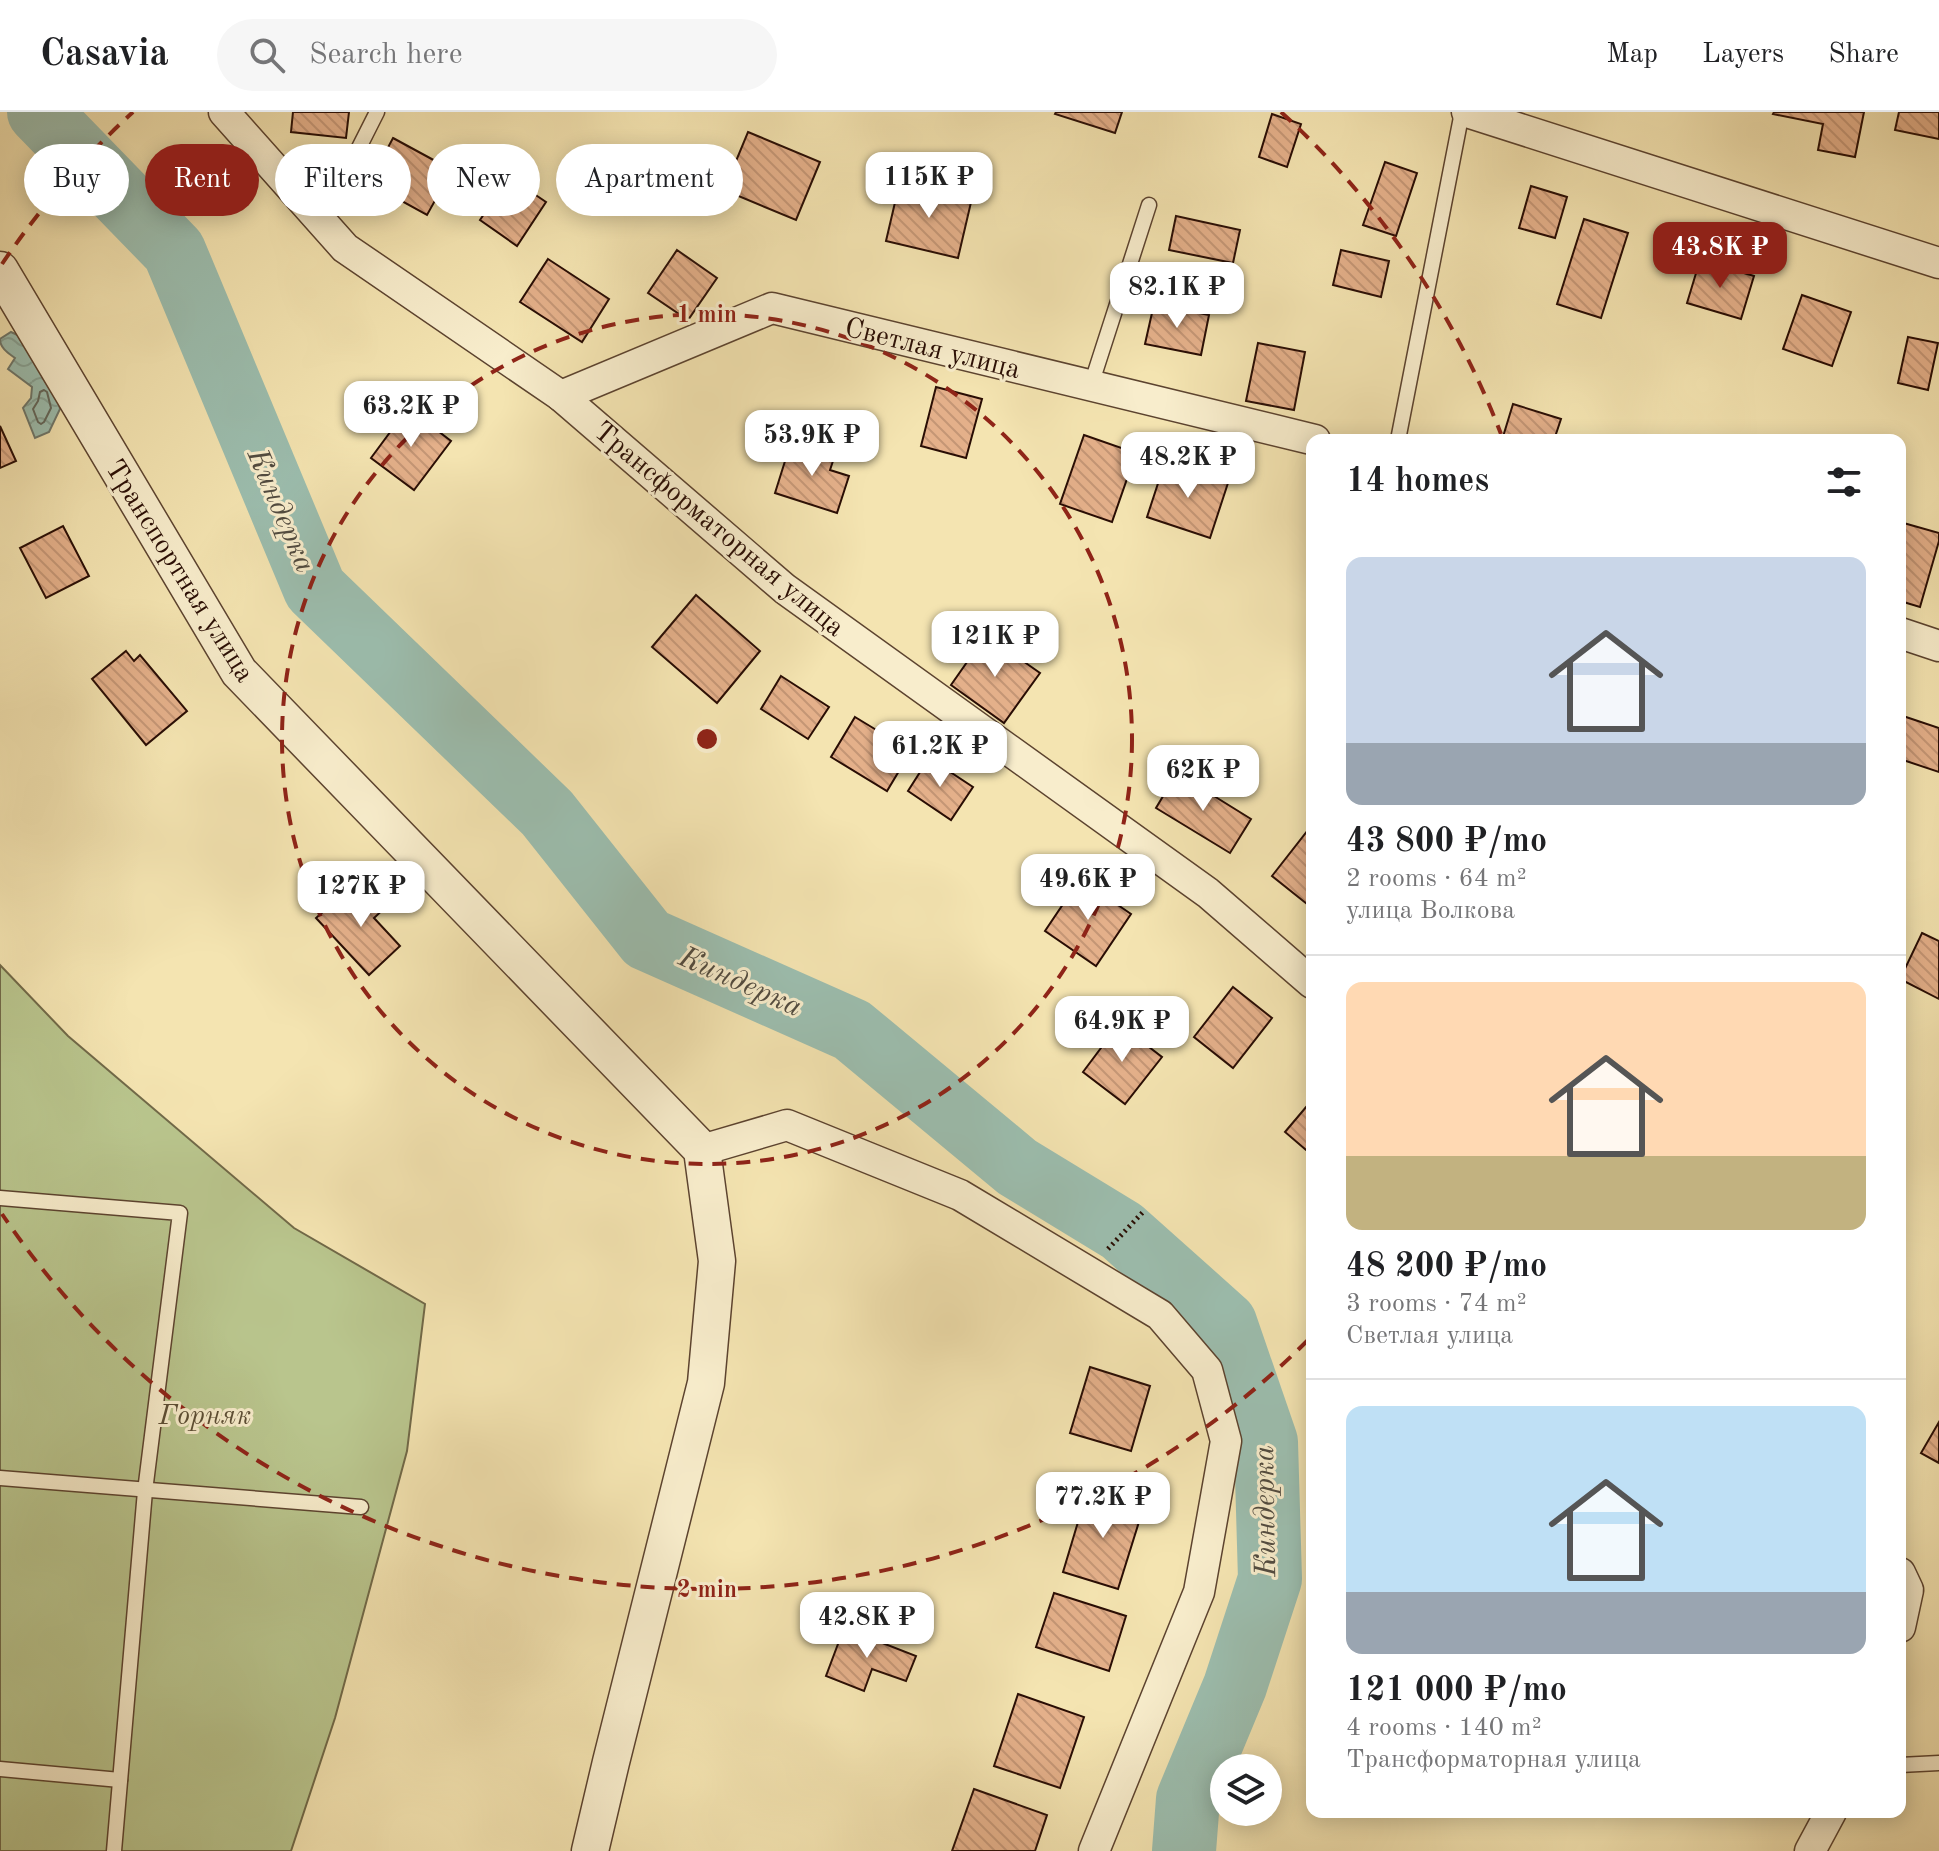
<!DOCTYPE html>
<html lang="en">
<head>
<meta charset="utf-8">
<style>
	:root { --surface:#fff; --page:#f6f6f6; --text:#202124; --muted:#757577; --line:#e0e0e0; --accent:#8f2418 }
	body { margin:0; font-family:"Old Standard TT",serif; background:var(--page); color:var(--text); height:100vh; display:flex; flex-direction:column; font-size:30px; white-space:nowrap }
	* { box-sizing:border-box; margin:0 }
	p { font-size:26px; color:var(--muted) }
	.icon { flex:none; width:44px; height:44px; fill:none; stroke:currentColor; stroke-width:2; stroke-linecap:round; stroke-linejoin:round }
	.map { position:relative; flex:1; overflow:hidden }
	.side { position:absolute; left:1306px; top:322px; width:600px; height:1384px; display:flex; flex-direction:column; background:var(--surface); border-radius:16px; box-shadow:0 4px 20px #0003 }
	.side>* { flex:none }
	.guide { position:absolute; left:24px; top:32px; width:760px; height:72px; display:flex; gap:16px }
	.buttons { position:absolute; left:1210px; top:1642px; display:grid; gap:16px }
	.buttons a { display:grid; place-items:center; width:72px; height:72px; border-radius:50%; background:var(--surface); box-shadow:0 4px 20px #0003; font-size:40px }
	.price { position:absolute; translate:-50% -68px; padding:0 18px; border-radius:16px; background:#fff; color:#222; font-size:26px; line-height:52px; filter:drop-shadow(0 2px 4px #0008) }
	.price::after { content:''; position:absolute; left:50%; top:48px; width:24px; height:18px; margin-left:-12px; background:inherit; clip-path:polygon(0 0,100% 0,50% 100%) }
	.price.on { background:var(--accent); color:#fff }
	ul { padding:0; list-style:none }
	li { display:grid; align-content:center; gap:16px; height:424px; padding:0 40px }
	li+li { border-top:2px solid var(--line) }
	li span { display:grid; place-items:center; height:248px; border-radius:16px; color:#555 }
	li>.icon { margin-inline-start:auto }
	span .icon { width:144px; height:144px; fill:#fffc; stroke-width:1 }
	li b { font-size:34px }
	h2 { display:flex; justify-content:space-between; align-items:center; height:96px; padding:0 40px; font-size:34px }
	.tag { padding:0 28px; border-radius:36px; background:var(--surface); box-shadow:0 4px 20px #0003; font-size:28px; line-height:72px }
	.tag.on { background:var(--accent); color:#fff }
	header { display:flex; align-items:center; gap:48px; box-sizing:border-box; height:112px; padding:0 40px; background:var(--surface); border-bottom:2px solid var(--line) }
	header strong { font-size:38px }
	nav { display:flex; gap:44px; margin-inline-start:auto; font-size:28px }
	.search { width:560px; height:72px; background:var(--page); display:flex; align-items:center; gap:20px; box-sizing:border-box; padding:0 28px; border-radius:44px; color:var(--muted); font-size:30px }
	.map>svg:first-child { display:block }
</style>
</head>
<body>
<header>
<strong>Casavia</strong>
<div class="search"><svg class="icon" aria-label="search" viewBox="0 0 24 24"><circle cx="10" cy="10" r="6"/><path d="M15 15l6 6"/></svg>Search here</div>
<nav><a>Map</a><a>Layers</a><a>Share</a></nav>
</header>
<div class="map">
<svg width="1939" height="1739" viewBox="0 0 1939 1739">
	<defs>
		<pattern id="water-waves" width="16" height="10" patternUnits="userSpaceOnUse" patternTransform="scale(2)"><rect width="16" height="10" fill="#9cbeaf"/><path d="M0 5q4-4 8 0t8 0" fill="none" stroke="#86a295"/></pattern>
		<pattern id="building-back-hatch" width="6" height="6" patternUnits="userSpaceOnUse" patternTransform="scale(2)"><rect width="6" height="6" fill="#e4b08a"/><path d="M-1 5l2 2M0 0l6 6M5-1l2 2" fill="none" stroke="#c49675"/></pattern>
	</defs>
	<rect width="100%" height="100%" fill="#f4e4b1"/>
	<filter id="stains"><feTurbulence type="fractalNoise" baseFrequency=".0025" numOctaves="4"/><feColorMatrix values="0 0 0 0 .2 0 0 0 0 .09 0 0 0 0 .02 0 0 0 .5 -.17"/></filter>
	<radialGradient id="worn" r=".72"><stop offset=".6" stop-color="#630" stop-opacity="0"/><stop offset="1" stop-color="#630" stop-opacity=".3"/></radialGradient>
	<path fill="#b9c58d" stroke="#716948" stroke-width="2" d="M0,853L68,924L294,1116L425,1192L407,1339L335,1606L291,1739H0Z"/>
	<path fill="url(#water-waves)" stroke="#6e776b" stroke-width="2" d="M11,220L24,226L57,283L60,297L49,320L35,326L23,296L31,286L32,275L8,257L15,246C8,241 0,236 0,227Z"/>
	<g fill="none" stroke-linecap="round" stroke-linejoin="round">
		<path stroke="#62665a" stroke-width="2" d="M44,278L47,280L51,296L44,310L41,312L38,310L33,297L38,289L40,280Z"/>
		<path stroke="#9cbeaf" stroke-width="64" d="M39,0L174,139L315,477L547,701L647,827L852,918L1017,1055L1122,1119L1225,1211L1266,1330L1270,1467L1235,1574L1188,1687L1184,1739"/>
	</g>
	<g fill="url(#building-back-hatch)" stroke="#290d04" stroke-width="2">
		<path d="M293,0H349L346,26L291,20Z"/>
		<path d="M1056,0H1122L1115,21L1055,2Z"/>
		<path d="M1774,0H1864L1855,45L1818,38L1823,12L1773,2Z"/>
		<path d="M1899,0H1939V27L1895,18Z"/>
		<path d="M1272,2L1301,12L1287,55L1259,45Z"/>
		<path d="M748,20L820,50L796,108L724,78Z"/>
		<path d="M393,26L452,58L427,103L369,71Z"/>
		<path d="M1385,50L1417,61L1396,124L1363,113Z"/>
		<path d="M509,65L546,90L517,134L480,108Z"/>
		<path d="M900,69L972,86L958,146L886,129Z"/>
		<path d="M1531,74L1567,85L1555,126L1519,116Z"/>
		<path d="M1176,104L1240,118L1233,151L1169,138Z"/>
		<path d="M1584,107L1628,121L1601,206L1557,192Z"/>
		<path d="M677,138L717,166L688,208L648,181Z"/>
		<path d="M1341,138L1389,149L1381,185L1333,173Z"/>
		<path d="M548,147L609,187L582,230L520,190Z"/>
		<path d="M1700,148L1754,164L1741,207L1687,191Z"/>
		<path d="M1802,183L1851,200L1832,254L1783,237Z"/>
		<path d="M1154,192L1209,203L1201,243L1145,232Z"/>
		<path d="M1908,225L1938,231L1928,278L1898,271Z"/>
		<path d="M1258,231L1305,240L1294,298L1246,289Z"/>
		<path d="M936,275L982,287L966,346L921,334Z"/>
		<path d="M1513,292L1561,307L1554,328H1502Z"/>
		<path d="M408,296L451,329L414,378L371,346Z"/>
		<path d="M0,314L16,349L0,356Z"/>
		<path d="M1084,323L1136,341L1112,410L1060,392Z"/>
		<path d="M791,330L835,343L830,358L849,364L837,401L775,381Z"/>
		<path d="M1165,350L1228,371L1210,426L1147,405Z"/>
		<path d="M1900,410L1939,421V429L1920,495L1900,489Z"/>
		<path d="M63,414L89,464L46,486L20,436Z"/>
		<path d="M696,483L760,539L717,591L652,535Z"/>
		<path d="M986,523L1040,561L1004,611L951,573Z"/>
		<path d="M126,539L134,549L140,543L187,599L146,633L92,567Z"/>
		<path d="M781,564L829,595L808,627L761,597Z"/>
		<path d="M1900,603L1939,616V660L1900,647Z"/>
		<path d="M855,605L911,639L887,679L831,645Z"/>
		<path d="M929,646L973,675L951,708L908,679Z"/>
		<path d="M1177,661L1251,707L1230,741L1156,696Z"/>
		<path d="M1312,713V796L1272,764Z"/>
		<path d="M1080,767L1131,802L1096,854L1045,819Z"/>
		<path d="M369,771L389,792L374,806L400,834L369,863L316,806L335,789L341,796Z"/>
		<path d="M1922,821L1939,829V887L1900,867Z"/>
		<path d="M1233,875L1272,906L1233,956L1194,925Z"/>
		<path d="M1119,912L1162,945L1125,992L1083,960Z"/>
		<path d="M1312,988V1043L1285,1020Z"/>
		<path d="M1090,1255L1150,1274L1131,1339L1070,1321Z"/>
		<path d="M1939,1310V1351L1921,1341Z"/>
		<path d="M1087,1380L1143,1397L1118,1477L1063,1460Z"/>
		<path d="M1054,1481L1126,1504L1109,1559L1036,1535Z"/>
		<path d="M844,1516L916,1544L906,1569L872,1557L864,1579L826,1564Z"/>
		<path d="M1018,1582L1084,1605L1060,1676L994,1654Z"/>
		<path d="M974,1677L1047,1703L1035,1739H952Z"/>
	</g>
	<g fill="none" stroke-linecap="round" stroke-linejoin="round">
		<defs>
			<g id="service">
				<path d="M322,109L377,0"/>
				<path d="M1091,273L1149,93"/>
				<path d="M1398,328L1462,0"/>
				<path d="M0,1086L180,1101L145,1379L114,1739"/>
				<path d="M0,1366L361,1395"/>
				<path d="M1900,1653L1939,1651"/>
				<path d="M0,1657L120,1668"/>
			</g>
			<g id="minor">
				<path d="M224,0L345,136L561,284L785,477L1208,781L1312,871"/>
				<path d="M1467,0L1939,151"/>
				<path d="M561,284L772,196L1315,328"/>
				<path d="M1900,521L1939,534"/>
				<path d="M702,1038L787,1013L960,1083L1160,1203L1207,1258L1226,1329L1199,1480L1094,1739"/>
				<path d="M1900,1461L1908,1478L1900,1515"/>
				<path d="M1810,1739L1831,1700"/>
			</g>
			<path id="tertiary" d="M0,158L239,560L702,1038L717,1149L706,1271L611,1650L590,1739"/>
		</defs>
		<use href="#service" stroke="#5c432f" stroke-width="17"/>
		<use href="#minor" stroke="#5c432f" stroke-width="33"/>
		<use href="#tertiary" stroke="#5c432f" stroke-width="39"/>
		<path stroke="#290d04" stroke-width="5" stroke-dasharray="2 4" stroke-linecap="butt" d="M1108,1137L1143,1100"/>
		<use href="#service" stroke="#f8edcc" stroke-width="14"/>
		<use href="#minor" stroke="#f8edcc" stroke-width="30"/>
		<use href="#tertiary" stroke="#f8edcc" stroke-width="36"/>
	</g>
	<g fill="none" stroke="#8f2418" stroke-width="4" stroke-dasharray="14 10">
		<circle cx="707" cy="627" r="425"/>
		<path d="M1308 1228A850 850 0 0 1 2 1102M2 152A850 850 0 0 1 133 0M1281 0A850 850 0 0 1 1501 322"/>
	</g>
	<g text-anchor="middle" stroke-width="6" stroke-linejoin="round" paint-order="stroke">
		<g font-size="28" fill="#290d04" stroke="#f8edcc">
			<text transform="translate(933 235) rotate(14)" y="10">Светлая улица</text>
			<text transform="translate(720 416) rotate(40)" y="10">Трансформаторная улица</text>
			<text transform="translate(181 458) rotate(58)" y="10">Транспортная улица</text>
		</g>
		<g font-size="28" font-style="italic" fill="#5b4d34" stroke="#f8edcc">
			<text x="205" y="1312">Горняк</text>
		</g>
		<g font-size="30" font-style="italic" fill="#514b40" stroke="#f8edcc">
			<text transform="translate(282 398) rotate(67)" y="10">Киндерка</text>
			<text transform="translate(741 869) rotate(24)" y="10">Киндерка</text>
			<text transform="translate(1264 1399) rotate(-91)" y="10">Киндерка</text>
		</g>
	</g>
	<circle cx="707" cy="627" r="12" fill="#8f2418" stroke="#f8edcc" stroke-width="4"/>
	<g font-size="24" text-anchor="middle" font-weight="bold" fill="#8f2418" stroke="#f8edcc" stroke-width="6" stroke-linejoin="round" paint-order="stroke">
		<text x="707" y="210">1 min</text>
		<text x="707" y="1485">2 min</text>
	</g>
	<rect width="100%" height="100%" filter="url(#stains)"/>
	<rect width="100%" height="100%" fill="url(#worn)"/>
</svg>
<div class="buttons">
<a><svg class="icon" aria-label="layers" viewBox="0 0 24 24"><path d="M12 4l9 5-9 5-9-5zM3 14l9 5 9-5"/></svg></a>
</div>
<b class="price" style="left:929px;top:108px">115K ₽</b>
<b class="price on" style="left:1720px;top:178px">43.8K ₽</b>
<b class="price" style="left:1177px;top:218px">82.1K ₽</b>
<b class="price" style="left:411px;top:337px">63.2K ₽</b>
<b class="price" style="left:812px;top:366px">53.9K ₽</b>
<b class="price" style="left:1188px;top:388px">48.2K ₽</b>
<b class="price" style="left:995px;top:567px">121K ₽</b>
<b class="price" style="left:940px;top:677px">61.2K ₽</b>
<b class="price" style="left:1203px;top:701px">62K ₽</b>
<b class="price" style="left:1088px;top:810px">49.6K ₽</b>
<b class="price" style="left:361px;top:817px">127K ₽</b>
<b class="price" style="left:1122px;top:952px">64.9K ₽</b>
<b class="price" style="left:1103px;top:1428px">77.2K ₽</b>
<b class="price" style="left:867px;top:1548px">42.8K ₽</b>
<div class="guide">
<a class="tag">Buy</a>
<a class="tag on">Rent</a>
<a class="tag">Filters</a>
<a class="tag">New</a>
<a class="tag">Apartment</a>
</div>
<section class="side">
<h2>14 homes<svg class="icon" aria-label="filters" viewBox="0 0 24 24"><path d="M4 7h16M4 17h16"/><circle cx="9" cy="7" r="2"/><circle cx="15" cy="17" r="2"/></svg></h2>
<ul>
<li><span style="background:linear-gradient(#c9d6e8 75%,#9aa5b1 0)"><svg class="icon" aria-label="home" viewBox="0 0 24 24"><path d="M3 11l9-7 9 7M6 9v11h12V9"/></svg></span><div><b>43 800 ₽/mo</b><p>2 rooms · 64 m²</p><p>улица Волкова</p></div></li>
<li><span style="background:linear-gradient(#ffd9b3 70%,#c2b280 0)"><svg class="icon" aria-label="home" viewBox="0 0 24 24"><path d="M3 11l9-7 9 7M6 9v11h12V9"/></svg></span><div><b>48 200 ₽/mo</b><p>3 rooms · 74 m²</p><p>Светлая улица</p></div></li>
<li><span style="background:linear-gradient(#bfe0f5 75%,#9aa5b1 0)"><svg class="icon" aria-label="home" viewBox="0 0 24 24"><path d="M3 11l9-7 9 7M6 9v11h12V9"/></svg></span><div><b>121 000 ₽/mo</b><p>4 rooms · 140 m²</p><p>Трансформаторная улица</p></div></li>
</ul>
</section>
</div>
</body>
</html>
